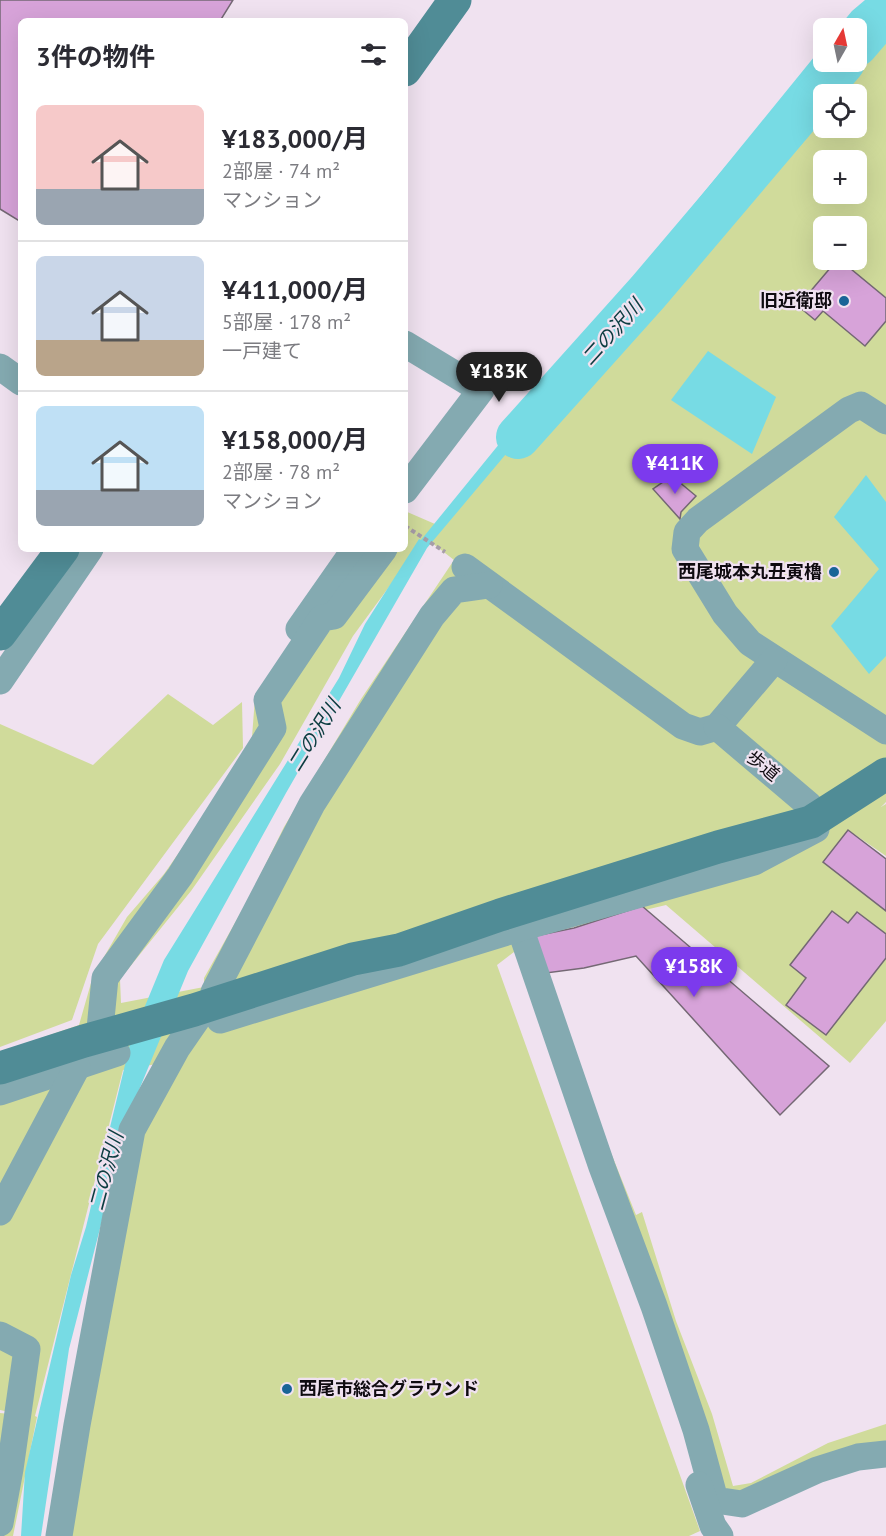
<!DOCTYPE html>
<html lang="ja">
<head>
<meta charset="utf-8">
<style>
	:root { --surface:#fff; --page:#f7f7f7; --text:#2b2b33; --muted:#7c7c81; --line:#e1e1e2; --accent:#7c3aed }
	body { margin:0; font-family:"PT Sans","Noto Sans JP",sans-serif; background:var(--page); color:var(--text); height:100vh; display:flex; flex-direction:column; font-size:22px; white-space:nowrap }
	* { box-sizing:border-box; margin:0 }
	p { font-size:20px; color:var(--muted) }
	.icon { flex:none; width:33px; height:33px; fill:none; stroke:currentColor; stroke-width:2; stroke-linecap:round; stroke-linejoin:round }
	.map { position:relative; flex:1; overflow:hidden }
	.details { position:absolute; left:18px; top:18px; width:390px; height:534px; display:flex; flex-direction:column; background:var(--surface); border-radius:9px; box-shadow:0 6px 24px #0002 }
	.details>* { flex:none }
	.needle { width:39px; rotate:9deg }
	.controls { position:absolute; left:813px; top:18px; display:grid; gap:12px }
	.controls a { display:grid; place-items:center; width:54px; height:54px; border-radius:9px; background:var(--surface); box-shadow:0 6px 24px #0002; font-size:30px }
	.price { position:absolute; translate:-50% -51px; padding:0 14px; border-radius:21px; background:var(--accent); color:#fff; font-size:20px; line-height:39px; filter:drop-shadow(0 2px 3px #0008) }
	.price::after { content:''; position:absolute; left:50%; top:36px; width:18px; height:14px; margin-left:-9px; background:inherit; clip-path:polygon(0 0,100% 0,50% 100%) }
	.price.current { background:#222; color:#fff }
	ul { padding:0; list-style:none }
	li { display:flex; align-items:center; gap:18px; height:150px; padding:0 18px }
	li+li { border-top:2px solid var(--line) }
	li span { display:grid; place-items:center; flex:none; width:168px; height:120px; border-radius:9px; color:#555 }
	li>.icon { margin-inline-start:auto }
	span .icon { width:72px; height:72px; fill:#fffc; stroke-width:1 }
	li b { font-size:26px }
	h2 { display:flex; justify-content:space-between; align-items:center; height:72px; padding:0 18px; font-size:26px }
	.map>svg:first-child { display:block }
</style>
</head>
<body>
<div class="map">
<svg width="886" height="1536" viewBox="0 0 886 1536">
	<rect width="100%" height="100%" fill="#f0e2f0"/>
	<g fill="#d0db9b" fill-rule="evenodd">
		<path d="M870,0L886,16V802L881,807L886,804V856L854,834L850,837L886,860V1021L850,1063L666,905L536,936L607,1143L636,1215L642,1212L676,1321L712,1414L733,1486L751,1483L828,1443L886,1424V1456L727,1513L518,949L497,965L700,1531L689,1536H55L147,1084L162,1063L123,1070L35,1416L37,1417L13,1536H0V1413L28,1416L0,1410V1052L79,1025L93,976L127,917L164,874L251,750L255,698L370,549H405V511L435,524L353,636L280,764L191,891L120,979L121,1003L204,987V978L249,898L284,827L361,699L454,560L427,539L824,62H856V28ZM824,94H856V128H824ZM824,160H856V194H824ZM824,226H856V260H824Z"/>
		<path d="M168,694L213,725L242,702L243,748L98,944L72,1020L0,1047V724L93,765Z"/>
	</g>
	<g fill="#77dbe4">
		<path d="M865,0H886V6L866,24L857,37L856,28H838L852,11Z"/>
		<path d="M823,46L824,62H836L427,548L286,793L188,971L130,1112L69,1349L41,1536H21L25,1472L71,1275L86,1227L131,1040L164,960L339,678L365,624L419,539L421,540Z"/>
		<path d="M708,351L776,397L752,454L671,400Z"/>
		<path d="M866,475L886,502V656L869,674L831,626L879,569L834,517Z"/>
	</g>
	<g fill="none" stroke-linecap="round" stroke-linejoin="round">
		<g stroke="#77dbe4" stroke-width="44">
			<path d="M856,45L886,10"/>
			<path d="M518,437L648,292L843,62"/>
		</g>
	</g>
	<g fill="#d7a3d9" stroke="#746874" stroke-width="1.5">
		<path d="M0,0H233L220,21H21V222L0,209Z"/>
		<path d="M837,260H840L886,298V321L865,346L823,311L815,320L798,306Z"/>
		<path d="M672,476L696,496L681,512L680,519L653,489Z"/>
		<path d="M848,830L886,859V911L823,862Z"/>
		<path d="M642,906L829,1066L780,1115L636,956L584,968L546,973L535,936L574,928Z"/>
		<path d="M832,911L848,923L857,912L886,934V958L826,1035L786,1005L806,978L790,965Z"/>
	</g>
	<g fill="none" stroke-linecap="round" stroke-linejoin="round">
		<path stroke="#a79da8" stroke-width="4" stroke-dasharray="4.5 3" stroke-linecap="butt" d="M405,526L445,552"/>
		<g stroke="#84aab1" stroke-width="27">
			<path d="M405,344L481,390L405,490"/>
			<path d="M0,367L21,382"/>
			<path d="M886,421L861,405L849,410L698,520L687,532L685,549L725,614L750,643L886,731"/>
			<path d="M465,567L683,726L700,732L717,727L774,660"/>
			<path d="M299,629L355,549"/>
			<path d="M0,681L90,549"/>
			<path d="M717,727L809,805"/>
			<path d="M520,928L602,1167L654,1306L696,1430L715,1500L742,1504L817,1470L858,1457L886,1454"/>
			<path d="M214,992L312,804L432,616L454,590L489,585"/>
			<path d="M220,1020L520,928L754,862L816,829"/>
			<path d="M100,1029L105,978L180,876L273,728L267,700L322,618L334,616L384,549"/>
			<path d="M0,1092L117,1053"/>
			<path d="M0,1212L77,1067"/>
			<path d="M0,1335L27,1349L10,1469L0,1523"/>
			<path d="M699,1485L713,1526L720,1536"/>
			<path d="M59,1536L77,1425L132,1130L177,1048L206,1006"/>
		</g>
		<g stroke="#508c96" stroke-width="33">
			<path d="M405,70L455,0"/>
			<path d="M0,634L63,549"/>
			<path d="M0,1068L84,1041L194,1010L353,959L399,950L500,915L718,847L811,822L886,774"/>
		</g>
	</g>
	<g fill="#196497" stroke="#f0e2f0" stroke-width="2">
		<circle cx="844" cy="301" r="6"/>
		<circle cx="834" cy="572" r="6"/>
		<circle cx="287" cy="1389" r="6"/>
	</g>
	<g text-anchor="middle" stroke-width="4.5" stroke-linejoin="round" paint-order="stroke">
		<g font-size="18" font-weight="bold" fill="#0f0b10" stroke="#f0e2f0" text-anchor="end">
			<text x="832" y="307">旧近衛邸</text>
			<text x="822" y="578">西尾城本丸丑寅櫓</text>
			<text x="299" y="1395" text-anchor="start">西尾市総合グラウンド</text>
		</g>
		<g font-size="18" fill="#0f0b10" stroke="#f0e2f0">
			<text transform="translate(763 766) rotate(40)" y="6">歩道</text>
		</g>
		<g font-size="20" font-style="italic" fill="#0b3c40" stroke="#f0e2f0">
			<text transform="translate(612 332) rotate(-48)" y="7">二の沢川</text>
			<text transform="translate(314 735) rotate(-58)" y="7">二の沢川</text>
			<text transform="translate(106 1171) rotate(-75)" y="7">二の沢川</text>
		</g>
	</g>
</svg>
<div class="controls">
<a><svg class="needle" viewBox="-14 -14 28 28"><path d="M0-13l5 13h-10z" fill="#e53935"/><path d="M0 13l5-13h-10z" fill="#7c7c81"/></svg></a>
<a><svg class="icon" aria-label="locate" viewBox="0 0 24 24"><circle cx="12" cy="12" r="6"/><path d="M12 2v4M12 18v4M2 12h4M18 12h4"/></svg></a>
<a>+</a>
<a>−</a>
</div>
<b class="price current" style="left:499px;top:403px">¥183K</b>
<b class="price" style="left:675px;top:495px">¥411K</b>
<b class="price" style="left:694px;top:998px">¥158K</b>
<section class="details">
<h2>3件の物件<svg class="icon" aria-label="filters" viewBox="0 0 24 24"><path d="M4 7h16M4 17h16"/><circle cx="9" cy="7" r="2"/><circle cx="15" cy="17" r="2"/></svg></h2>
<ul>
<li><span style="background:linear-gradient(#f6c9c9 70%,#9aa5b1 0)"><svg class="icon" aria-label="home" viewBox="0 0 24 24"><path d="M3 11l9-7 9 7M6 9v11h12V9"/></svg></span><div><b>¥183,000/月</b><p>2部屋 · 74 m²</p><p>マンション</p></div></li>
<li><span style="background:linear-gradient(#c9d6e8 70%,#b9a48a 0)"><svg class="icon" aria-label="home" viewBox="0 0 24 24"><path d="M3 11l9-7 9 7M6 9v11h12V9"/></svg></span><div><b>¥411,000/月</b><p>5部屋 · 178 m²</p><p>一戸建て</p></div></li>
<li><span style="background:linear-gradient(#bfe0f5 70%,#9aa5b1 0)"><svg class="icon" aria-label="home" viewBox="0 0 24 24"><path d="M3 11l9-7 9 7M6 9v11h12V9"/></svg></span><div><b>¥158,000/月</b><p>2部屋 · 78 m²</p><p>マンション</p></div></li>
</ul>
</section>
</div>
</body>
</html>
